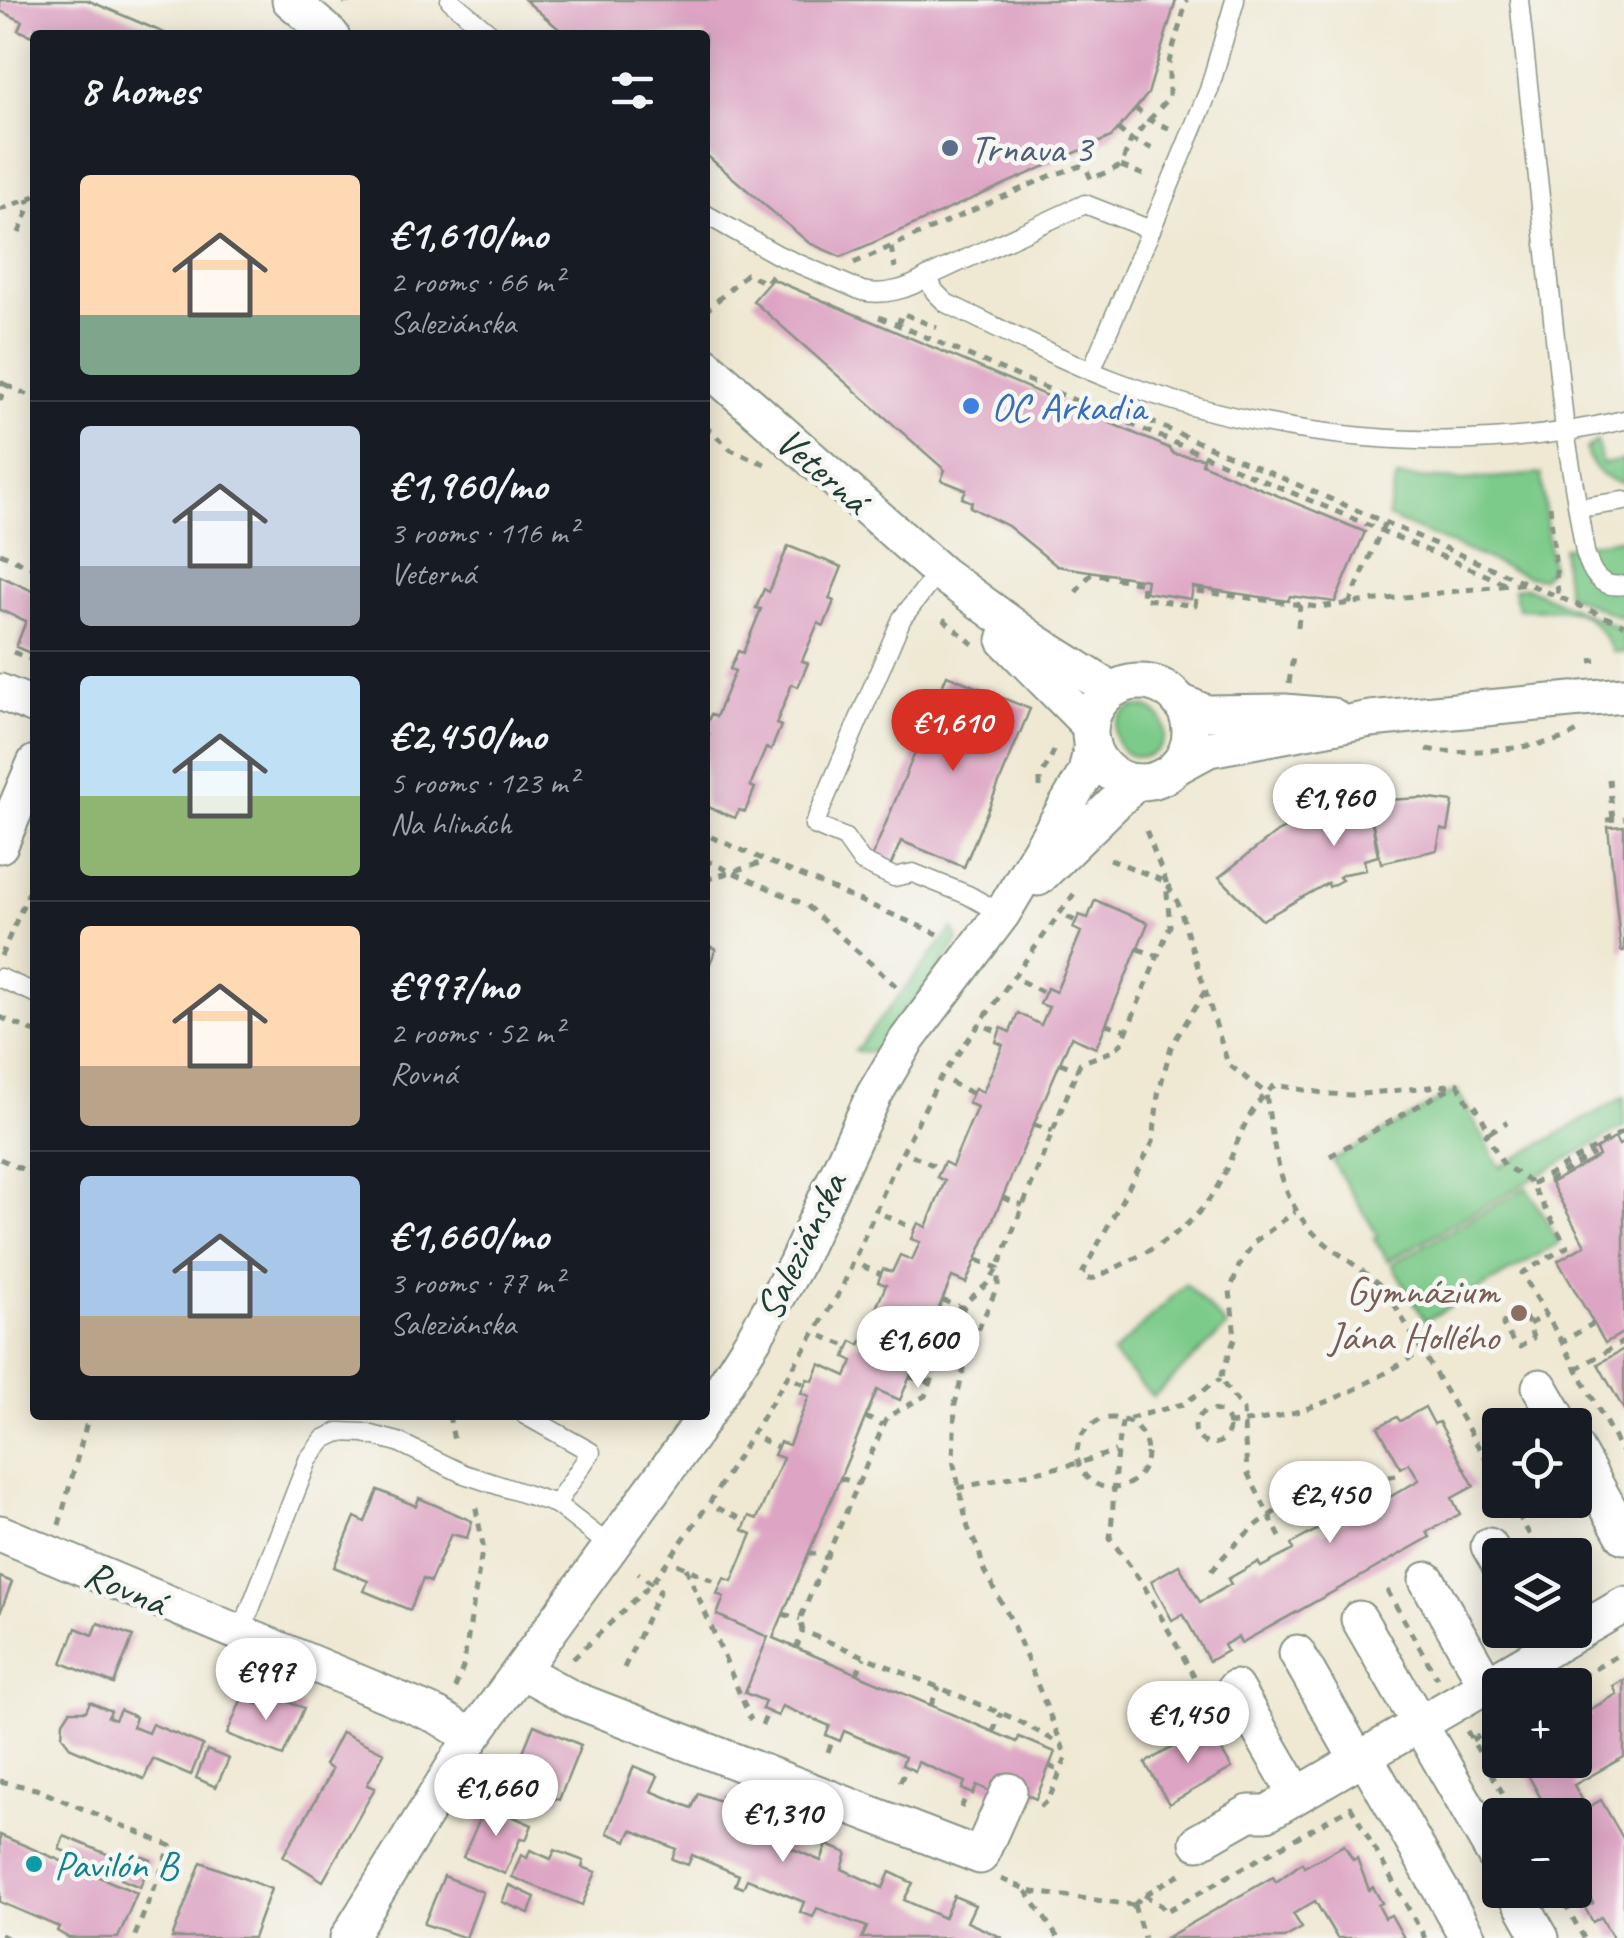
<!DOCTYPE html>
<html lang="en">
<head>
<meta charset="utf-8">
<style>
	:root { --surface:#171b24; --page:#242831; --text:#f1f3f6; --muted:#9ea1a6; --line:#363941; --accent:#d93025 }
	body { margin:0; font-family:Caveat,sans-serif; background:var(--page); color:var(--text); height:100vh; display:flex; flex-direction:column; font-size:38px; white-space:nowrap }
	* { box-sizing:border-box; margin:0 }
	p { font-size:32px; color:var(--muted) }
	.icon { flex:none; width:55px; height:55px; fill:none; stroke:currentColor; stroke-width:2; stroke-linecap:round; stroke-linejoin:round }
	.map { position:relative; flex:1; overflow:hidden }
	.panel { position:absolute; left:30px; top:30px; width:680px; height:1390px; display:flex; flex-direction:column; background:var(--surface); border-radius:10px; box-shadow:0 5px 25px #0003 }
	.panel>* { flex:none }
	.controls { position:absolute; left:1482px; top:1408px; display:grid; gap:20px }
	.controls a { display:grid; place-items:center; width:110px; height:110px; border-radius:10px; background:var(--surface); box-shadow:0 5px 25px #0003; font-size:50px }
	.price { position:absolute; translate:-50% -85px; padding:0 22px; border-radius:35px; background:#fff; color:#222; font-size:32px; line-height:65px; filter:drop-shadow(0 2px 5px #0008) }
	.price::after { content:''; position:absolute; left:50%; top:60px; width:30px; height:22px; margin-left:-15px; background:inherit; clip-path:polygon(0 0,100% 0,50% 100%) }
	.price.selected { background:var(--accent); color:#fff }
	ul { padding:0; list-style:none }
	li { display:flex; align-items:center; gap:30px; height:250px; padding:0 50px }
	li+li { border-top:2px solid var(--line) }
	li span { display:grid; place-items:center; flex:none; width:280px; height:200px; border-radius:10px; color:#555 }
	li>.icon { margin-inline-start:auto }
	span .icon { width:120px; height:120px; fill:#fffc; stroke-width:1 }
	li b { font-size:42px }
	h2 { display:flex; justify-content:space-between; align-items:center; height:120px; padding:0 50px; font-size:42px }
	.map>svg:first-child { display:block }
</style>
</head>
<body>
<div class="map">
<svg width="1624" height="1938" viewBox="0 0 1624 1938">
	<rect width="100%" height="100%" fill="#f6f6f2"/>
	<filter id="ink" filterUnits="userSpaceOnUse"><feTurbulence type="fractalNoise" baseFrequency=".01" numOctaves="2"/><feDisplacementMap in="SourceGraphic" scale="20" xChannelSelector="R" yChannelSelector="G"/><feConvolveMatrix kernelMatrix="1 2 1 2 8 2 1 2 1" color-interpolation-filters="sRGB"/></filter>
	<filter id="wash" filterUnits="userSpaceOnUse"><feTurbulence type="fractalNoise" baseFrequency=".0048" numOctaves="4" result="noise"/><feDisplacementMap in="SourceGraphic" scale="40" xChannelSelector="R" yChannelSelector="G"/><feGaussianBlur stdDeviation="2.25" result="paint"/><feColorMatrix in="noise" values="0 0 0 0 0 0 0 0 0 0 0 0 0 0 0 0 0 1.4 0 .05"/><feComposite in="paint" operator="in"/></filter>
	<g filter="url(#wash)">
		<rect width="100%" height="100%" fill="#efe9d4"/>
		<g fill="#7dcb8a" stroke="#4e845f" stroke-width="2.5">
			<path d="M1597,441L1602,464L1624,460V483C1604,481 1590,468 1586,449Z"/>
			<path d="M1541,474L1551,568L1542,578L1526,576L1387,517L1397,477L1461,480Z"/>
			<path d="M1624,538V619L1567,594L1562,548Z"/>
			<path d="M1525,587L1624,630V653L1613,652C1583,596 1570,613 1518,609L1514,589Z"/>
			<circle cx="1140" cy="732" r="25"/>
			<path d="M953,928L958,939L954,949L880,1052L855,1051Z"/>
			<path d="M1457,1090L1500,1167L1624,1097V1127L1388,1261L1374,1239L1378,1236L1332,1161Z"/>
			<path d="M1527,1187L1559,1243L1425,1321L1392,1264Z"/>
			<path d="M1186,1284L1227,1327L1153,1397L1112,1354Z"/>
		</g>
		<g id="blocks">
			<g fill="#dda4c3">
				<path d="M0,0H87L169,35H56L36,27L32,36L18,30L22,21L0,11Z"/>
				<path d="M525,0H1176L1148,94L1111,137L841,257L809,243L705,154V35H566Z"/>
				<path d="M772,279L1169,448L1174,454L1203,458L1202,464L1365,532L1335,602L1290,596L1288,601L1193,587L1191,599L1145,592L1147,580L1057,566L1008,526L970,507L972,502L962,498L966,490L941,480L945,470L753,301Z"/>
				<path d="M788,546L842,567L829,599L834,601L824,626L818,623L802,661L808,663L798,687L792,684L776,724L781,726L771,750L766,748L750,786L755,788L745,812L739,810L735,818L705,806V743L709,734L705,733V728L711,714L716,717L735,671L730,669L738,651L743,653L761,609L756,608L764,589L769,592Z"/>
				<path d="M0,576L35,592V655L16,647L26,621L0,610Z"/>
				<path d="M947,675L1030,709L964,867L901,841L890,867L871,859Z"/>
				<path d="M1422,798L1453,802L1448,831L1441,829L1437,850L1381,863L1369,805L1378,856L1364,860L1366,870L1344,874L1339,877L1342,880L1329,887L1328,883L1262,920L1219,877L1277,832L1297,822L1296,819L1308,814L1309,817L1370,801Z"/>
				<path d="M1624,826V951H1621L1608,827Z"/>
				<path d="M1095,900L1148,923L1096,1048L1071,1037L966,1283L952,1277L900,1400L877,1390L773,1638L1017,1742L1019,1737L1055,1752L1036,1799L1000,1783L995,1794L977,1785L973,1794L962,1789L965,1782L918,1762L915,1771L902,1765L905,1757L844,1731L840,1741L826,1735L830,1726L782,1706L778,1716L762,1709L765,1701L745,1693L768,1637L717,1615L724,1597L717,1594L724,1578L732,1581L752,1534L743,1530L749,1516L757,1519L783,1458L774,1455L780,1442L789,1445L809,1396L801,1393L807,1379L813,1381L820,1364L846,1376L853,1361L845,1357L849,1347L852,1341L860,1345L886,1285L878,1282L883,1269L892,1272L900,1255L912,1260L920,1242L911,1239L918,1223L926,1227L945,1181L937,1177L941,1169L944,1162L952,1166L977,1107L968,1103L975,1088L983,1092L1003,1045L996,1042L1001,1028L1010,1032L1018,1013L1041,1025L1049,1007L1040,1004L1047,988L1056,992L1081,932L1073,928L1079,915L1088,918Z"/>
				<path d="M705,944L716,949L705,975Z"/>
				<path d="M1615,1138L1619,1145L1624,1142V1332L1605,1343L1558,1261L1585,1245L1551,1183L1599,1156L1596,1149Z"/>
				<path d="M1624,1349V1410L1598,1364Z"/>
				<path d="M1425,1407L1434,1424L1439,1422L1474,1486L1452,1498L1460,1514L1427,1532L1430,1537L1367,1573L1241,1643L1238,1637L1224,1645L1227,1651L1209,1661L1183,1614L1172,1620L1151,1581L1179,1565L1200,1602L1231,1584L1228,1579L1258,1562L1261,1567L1293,1550L1291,1544L1320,1528L1324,1533L1357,1514L1354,1509L1385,1492L1388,1498L1419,1480L1409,1463L1401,1468L1378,1427L1397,1417L1400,1421Z"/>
				<path d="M378,1490L416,1506L419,1498L472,1521L467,1538L451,1534L430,1582L423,1579L410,1610L364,1591L368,1581L334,1567L355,1517L365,1522Z"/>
				<path d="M0,1577L12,1582L0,1613Z"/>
				<path d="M98,1623L133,1636L114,1684L62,1663L76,1628L93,1635Z"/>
				<path d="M1624,1680V1757L1574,1785L1587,1808L1601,1800L1624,1840V1938H1613L1601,1917L1593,1922L1585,1908L1593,1903L1575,1871V1815H1550L1520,1760H1575V1717L1579,1723L1591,1717L1588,1711L1617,1694L1613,1686Z"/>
				<path d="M263,1692L304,1708L283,1756L227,1734L242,1698L258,1704Z"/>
				<path d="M90,1702L111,1711L108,1717L115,1720L120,1710L136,1717L133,1727L148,1733L152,1724L203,1745L191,1775L153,1759L144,1779L71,1748L62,1736L63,1722L70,1711H86Z"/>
				<path d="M534,1725L581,1745L559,1800L511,1781Z"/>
				<path d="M1208,1727L1232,1768L1169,1804L1145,1763Z"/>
				<path d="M342,1732L384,1753L367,1785L375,1788L323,1881L283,1856L326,1782L332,1769L325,1765Z"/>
				<path d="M207,1750L229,1759L216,1787L196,1778Z"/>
				<path d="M634,1766L658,1776L651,1791L692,1808L698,1793L720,1801L722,1795L734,1800L725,1822L756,1835L763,1819L783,1827L777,1842L821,1861L827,1845L847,1853L842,1869L883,1888L890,1872L913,1883L904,1900L944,1918L954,1896L975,1905L967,1922L1003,1938H862L867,1927L817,1908L813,1917L800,1912L804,1902L747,1879L743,1888L735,1885L739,1875L692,1855L688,1865L672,1859L676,1849L632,1830L627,1841L607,1833Z"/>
				<path d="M486,1805L532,1825L526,1840L520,1839L505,1874L463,1857Z"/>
				<path d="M0,1835L137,1893L118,1938H69L57,1931L59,1927L0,1902Z"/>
				<path d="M64,1836L128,1863L133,1853L151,1860L140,1887L121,1879L122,1876L59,1849Z"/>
				<path d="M1344,1845L1353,1860L1357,1858L1369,1890L1373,1887L1382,1903L1378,1905L1385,1918L1391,1915L1404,1938H1337L1315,1901L1293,1914L1302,1928L1284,1938H1166L1273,1877L1276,1882L1302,1863L1304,1867Z"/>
				<path d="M530,1850L551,1859L555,1850L584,1861L582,1867L596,1872L582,1905L512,1877L521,1855L527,1858Z"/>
				<path d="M201,1862L271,1889L253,1938H172Z"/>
				<path d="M444,1876L483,1892L466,1938L424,1924Z"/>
				<path d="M509,1885L535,1897L529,1913L502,1902Z"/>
			</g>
		</g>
	</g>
	<g filter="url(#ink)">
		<use href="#blocks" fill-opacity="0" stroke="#879384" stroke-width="2.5"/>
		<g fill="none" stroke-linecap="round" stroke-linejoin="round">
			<defs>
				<g id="lane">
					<path d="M450,0L492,35"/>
					<path d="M1235,0L1209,90L1151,230L1085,204L927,277L935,292L946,303C1001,329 1056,358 1113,380C1271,440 1459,459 1624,420"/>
					<path d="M1519,0L1565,431L1585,552C1591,572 1599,589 1624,585"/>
					<path d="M705,214L778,255L862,291C884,296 909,289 927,277"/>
					<path d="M1091,371L1151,230"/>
					<path d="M1578,508L1624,501"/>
					<path d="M939,571L902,618L814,825L845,838L862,862L894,877L913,873L968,895L1002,914"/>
					<path d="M0,978L35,993"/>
					<path d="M525,1415L591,1452L556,1504"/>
					<path d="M240,1635L308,1460L324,1439L339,1432L364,1433L398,1442L464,1474L556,1504L611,1547"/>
				</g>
				<g id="street">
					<path d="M290,0L331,35"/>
					<path d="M705,365L942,574L1034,641L1112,690"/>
					<path d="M1005,640L1090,726"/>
					<circle cx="1140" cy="732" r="50"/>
					<path d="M0,692L35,706"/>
					<path d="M1181,702L1206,713L1285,712L1332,716"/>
					<path d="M1176,767L1209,749L1370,719L1624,695"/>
					<path d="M0,845L35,763"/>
					<path d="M1038,878L1136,782"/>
					<path d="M1540,1387L1562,1425"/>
					<path d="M1575,1448L1624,1536"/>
					<path d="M0,1533L438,1716L472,1737"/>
					<path d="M1489,1546L1500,1565"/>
					<path d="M1427,1580L1487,1685"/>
					<path d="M1359,1619L1500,1864"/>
					<path d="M1297,1653L1357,1759"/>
					<path d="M522,1671L573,1699L980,1856L1009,1791"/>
					<path d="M1235,1688L1297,1795"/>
					<path d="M1364,1755L1468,1938"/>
					<path d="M1198,1842L1249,1813H1267L1624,1605"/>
					<path d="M1514,1890L1541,1938"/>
					<path d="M348,1938L472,1737L695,1431L754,1338L795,1266L874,1095L906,1041L1002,914L1086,773L1092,745"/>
				</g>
			</defs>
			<use href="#lane" stroke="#879384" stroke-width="21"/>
			<use href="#street" stroke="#879384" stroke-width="39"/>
			<g stroke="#879384" stroke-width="5" stroke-dasharray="8 8" stroke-linecap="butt">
				<path d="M343,2L356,0"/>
				<path d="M1135,108L1149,120L1171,129"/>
				<path d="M1118,129L1131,140L1159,151"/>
				<path d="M1121,166L1146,176"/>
				<path d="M0,210L35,196"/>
				<path d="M19,233L30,206L28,199"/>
				<path d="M891,247L895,268"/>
				<path d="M854,263L1050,176L1081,166L1086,168L1091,179L1121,166L1131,140L1169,98V62L1187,0"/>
				<path d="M705,312L746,274L766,283L772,276"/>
				<path d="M879,317L1509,585"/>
				<path d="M898,325L902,313L937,328"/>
				<path d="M0,382L6,385L0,400"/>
				<path d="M6,385L35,398"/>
				<path d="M1149,421L1624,625"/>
				<path d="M705,426L731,450L765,464"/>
				<path d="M1550,506L1558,594"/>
				<path d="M0,553L33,568"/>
				<path d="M1076,592L1091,574L1143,583L1142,598L1195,606L1197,591L1317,607L1527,583"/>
				<path d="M1349,604L1385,522"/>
				<path d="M943,619L973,644"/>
				<path d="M1298,627L1300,605"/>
				<path d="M13,652L35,661"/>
				<path d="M1590,661L1596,660"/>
				<path d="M1289,683L1293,657"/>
				<path d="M1427,749C1454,756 1554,748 1577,732"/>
				<path d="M1609,779L1613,820"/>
				<path d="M1040,787V779L1054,751"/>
				<path d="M1607,820L1624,818"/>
				<path d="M711,837L938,934"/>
				<path d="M1110,859L1166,882L1178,903L1228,1064L1266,1093C1273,1143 1279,1203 1319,1238C1341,1257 1366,1271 1387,1292L1500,1483"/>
				<path d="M705,860L806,905L897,987"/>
				<path d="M705,880L764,862"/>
				<path d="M1067,917L1076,921"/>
				<path d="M1138,949L1159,956"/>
				<path d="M1,956L35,878"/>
				<path d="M1021,981L1045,993"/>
				<path d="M1205,991L1171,1047L1158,1095L1153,1142L1082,1274L1088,1279L1095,1278C1141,1255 1186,1237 1214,1192C1238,1154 1238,1117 1275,1085L1329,1094L1352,1095L1458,1084L1472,1110L1476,1107L1490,1132L1486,1134L1504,1165L1529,1181L1567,1247L1522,1273L1562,1342"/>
				<path d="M0,1017L35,1032"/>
				<path d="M1106,1024L1128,1030"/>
				<path d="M987,1027L999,1032"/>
				<path d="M1060,1063L1078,1070"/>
				<path d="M950,1082L973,1094"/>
				<path d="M1034,1125L1053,1131"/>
				<path d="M1490,1132L1507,1122"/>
				<path d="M912,1155L941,1169"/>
				<path d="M1330,1156L1455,1085"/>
				<path d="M0,1159L35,1175"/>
				<path d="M1548,1181L1594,1154"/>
				<path d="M1532,1184L1624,1131"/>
				<path d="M1003,1198L1023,1205"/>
				<path d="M884,1215L915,1229"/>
				<path d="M977,1260L998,1268V1285L968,1353L955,1404L953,1460L968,1528L979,1551L984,1571L1011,1620L1062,1745"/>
				<path d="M862,1266L881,1274"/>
				<path d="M942,1300L963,1308"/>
				<path d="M1594,1323L1562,1342L1624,1456"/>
				<path d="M1529,1324L1523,1314L1517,1313L1505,1320L1503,1325L1515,1345L1520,1347L1533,1338L1529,1324L1546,1315"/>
				<path d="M822,1336L849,1347"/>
				<path d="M1576,1369L1624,1341"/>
				<path d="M910,1377L932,1383"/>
				<path d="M796,1380L805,1385"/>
				<circle cx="1212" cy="1427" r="17"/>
				<path d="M449,1415L454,1441"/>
				<path d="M865,1417L883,1425"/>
				<circle cx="1112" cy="1453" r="35"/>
				<path d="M1228,1424C1306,1417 1358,1392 1423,1350"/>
				<path d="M760,1439L777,1447"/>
				<path d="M840,1478L859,1484"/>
				<path d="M958,1488L1079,1463L1115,1451"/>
				<path d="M1510,1500L1541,1555"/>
				<path d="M717,1508L746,1521"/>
				<path d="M59,1525L89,1415"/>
				<path d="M1280,1537L1247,1472L1243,1410L1220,1379L1235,1337L1230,1291L1239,1266L1254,1242L1295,1212"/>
				<path d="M808,1552L827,1558"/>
				<path d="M677,1564L721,1584"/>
				<path d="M686,1568L751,1720"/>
				<path d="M1211,1571C1270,1501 1308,1490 1396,1475"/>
				<path d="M1387,1590L1437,1678"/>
				<path d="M783,1614L800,1619"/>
				<path d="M796,1649L803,1631"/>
				<path d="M573,1659L652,1583L710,1502L841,1290L892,1173L939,1080L1076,891"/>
				<path d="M624,1668L660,1590L638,1573"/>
				<path d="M857,1674L864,1657"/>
				<path d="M1567,1685L1624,1652"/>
				<path d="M455,1688L463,1667L483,1545L475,1504"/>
				<path d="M1202,1691L1144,1586L1110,1538C1115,1498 1113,1459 1123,1420L1183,1404L1220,1379"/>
				<path d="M931,1705L939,1687"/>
				<path d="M762,1725L768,1712"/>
				<path d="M1467,1731L1515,1815"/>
				<path d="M993,1732L1001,1713"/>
				<path d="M1472,1740L1500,1724"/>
				<path d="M828,1752L833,1738"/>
				<path d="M1049,1766L1060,1771"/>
				<path d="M0,1781L36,1789L171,1846L134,1938"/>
				<path d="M900,1782L907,1767"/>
				<path d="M1040,1807L1049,1799L1066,1758L1062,1745L1015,1719L803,1631L800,1619L887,1417L925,1396L966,1302L986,1285L998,1268L1080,1063L1113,1051L1122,1043L1170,926L1166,882L1145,828"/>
				<path d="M961,1808L968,1792"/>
				<path d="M1001,1879L1033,1892L1134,1905"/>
				<path d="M1557,1890L1584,1938"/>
				<path d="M1026,1891L1058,1938"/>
				<path d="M1144,1895L1162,1906L1165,1912L1351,1807L1425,1938"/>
				<path d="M1134,1905L1144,1895L1185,1871"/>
				<path d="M1134,1905L1144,1938"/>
				<path d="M0,1935L8,1938"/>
			</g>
			<use href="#lane" stroke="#fff" stroke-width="18"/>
			<use href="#street" stroke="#fff" stroke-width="35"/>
		</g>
	</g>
	<circle fill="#5c6f8a" stroke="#f6f6f2" stroke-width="4" cx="950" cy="148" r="10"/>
	<circle fill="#3f7fe0" stroke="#f6f6f2" stroke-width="4" cx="971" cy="406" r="10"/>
	<circle fill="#8d6e63" stroke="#f6f6f2" stroke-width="4" cx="1519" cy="1313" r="10"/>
	<circle fill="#0f9aa8" stroke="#f6f6f2" stroke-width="4" cx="34" cy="1864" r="10"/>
	<g text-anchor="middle" stroke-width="9" stroke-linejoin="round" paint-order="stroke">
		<g font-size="40" fill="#4e5e75" stroke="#f6f6f2" text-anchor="start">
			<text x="970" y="162">Trnava 3</text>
		</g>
		<g font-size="40" fill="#366cbe" stroke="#f6f6f2" text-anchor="start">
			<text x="991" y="420">OC Arkadia</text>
		</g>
		<g font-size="40" fill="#1f3d34" stroke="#f6f6f2">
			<text transform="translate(823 470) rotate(41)" y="14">Veterná</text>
			<text transform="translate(800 1246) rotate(-64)" y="14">Saleziánska</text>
			<text transform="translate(126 1587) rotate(23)" y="14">Rovná</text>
		</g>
		<g font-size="40" fill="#785e54" stroke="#f6f6f2" text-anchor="end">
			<text x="1499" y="1304">Gymnázium<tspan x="1499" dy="46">Jána Hollého</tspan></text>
		</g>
		<g font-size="40" fill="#0d838f" stroke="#f6f6f2" text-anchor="start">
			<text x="54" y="1878">Pavilón B</text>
		</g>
	</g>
</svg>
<div class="controls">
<a><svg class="icon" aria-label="locate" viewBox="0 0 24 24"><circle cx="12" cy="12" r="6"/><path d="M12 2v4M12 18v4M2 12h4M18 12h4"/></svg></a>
<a><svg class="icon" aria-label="layers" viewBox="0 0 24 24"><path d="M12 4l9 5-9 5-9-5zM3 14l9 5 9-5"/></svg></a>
<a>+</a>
<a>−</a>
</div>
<b class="price selected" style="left:953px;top:774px">€1,610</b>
<b class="price" style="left:1334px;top:849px">€1,960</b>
<b class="price" style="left:918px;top:1391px">€1,600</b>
<b class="price" style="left:1330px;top:1546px">€2,450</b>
<b class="price" style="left:266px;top:1723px">€997</b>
<b class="price" style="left:1188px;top:1766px">€1,450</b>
<b class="price" style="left:496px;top:1839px">€1,660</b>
<b class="price" style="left:783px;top:1865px">€1,310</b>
<section class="panel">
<h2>8 homes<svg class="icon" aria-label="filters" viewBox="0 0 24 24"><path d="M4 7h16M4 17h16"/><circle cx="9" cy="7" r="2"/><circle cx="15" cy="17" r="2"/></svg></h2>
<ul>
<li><span style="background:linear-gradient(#ffd9b3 70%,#7fa58c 0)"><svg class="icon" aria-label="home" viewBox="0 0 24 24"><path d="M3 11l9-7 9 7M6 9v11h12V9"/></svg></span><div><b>€1,610/mo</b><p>2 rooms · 66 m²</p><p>Saleziánska</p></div></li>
<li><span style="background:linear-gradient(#c9d6e8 70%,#9aa5b1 0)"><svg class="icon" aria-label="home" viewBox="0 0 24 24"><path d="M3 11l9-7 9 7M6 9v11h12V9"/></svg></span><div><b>€1,960/mo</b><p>3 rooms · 116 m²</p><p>Veterná</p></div></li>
<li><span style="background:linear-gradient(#bfe0f5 60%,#8fb573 0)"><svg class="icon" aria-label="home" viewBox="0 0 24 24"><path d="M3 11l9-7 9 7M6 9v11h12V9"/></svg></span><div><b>€2,450/mo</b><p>5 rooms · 123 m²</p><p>Na hlinách</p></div></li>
<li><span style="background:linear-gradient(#ffd9b3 70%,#b9a48a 0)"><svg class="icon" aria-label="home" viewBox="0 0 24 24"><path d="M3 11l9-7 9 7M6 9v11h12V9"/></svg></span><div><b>€997/mo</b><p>2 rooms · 52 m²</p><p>Rovná</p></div></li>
<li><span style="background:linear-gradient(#a9c7e8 70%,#b9a48a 0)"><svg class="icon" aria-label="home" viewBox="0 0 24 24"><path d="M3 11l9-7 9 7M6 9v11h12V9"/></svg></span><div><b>€1,660/mo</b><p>3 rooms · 77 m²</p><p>Saleziánska</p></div></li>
</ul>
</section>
</div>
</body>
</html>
